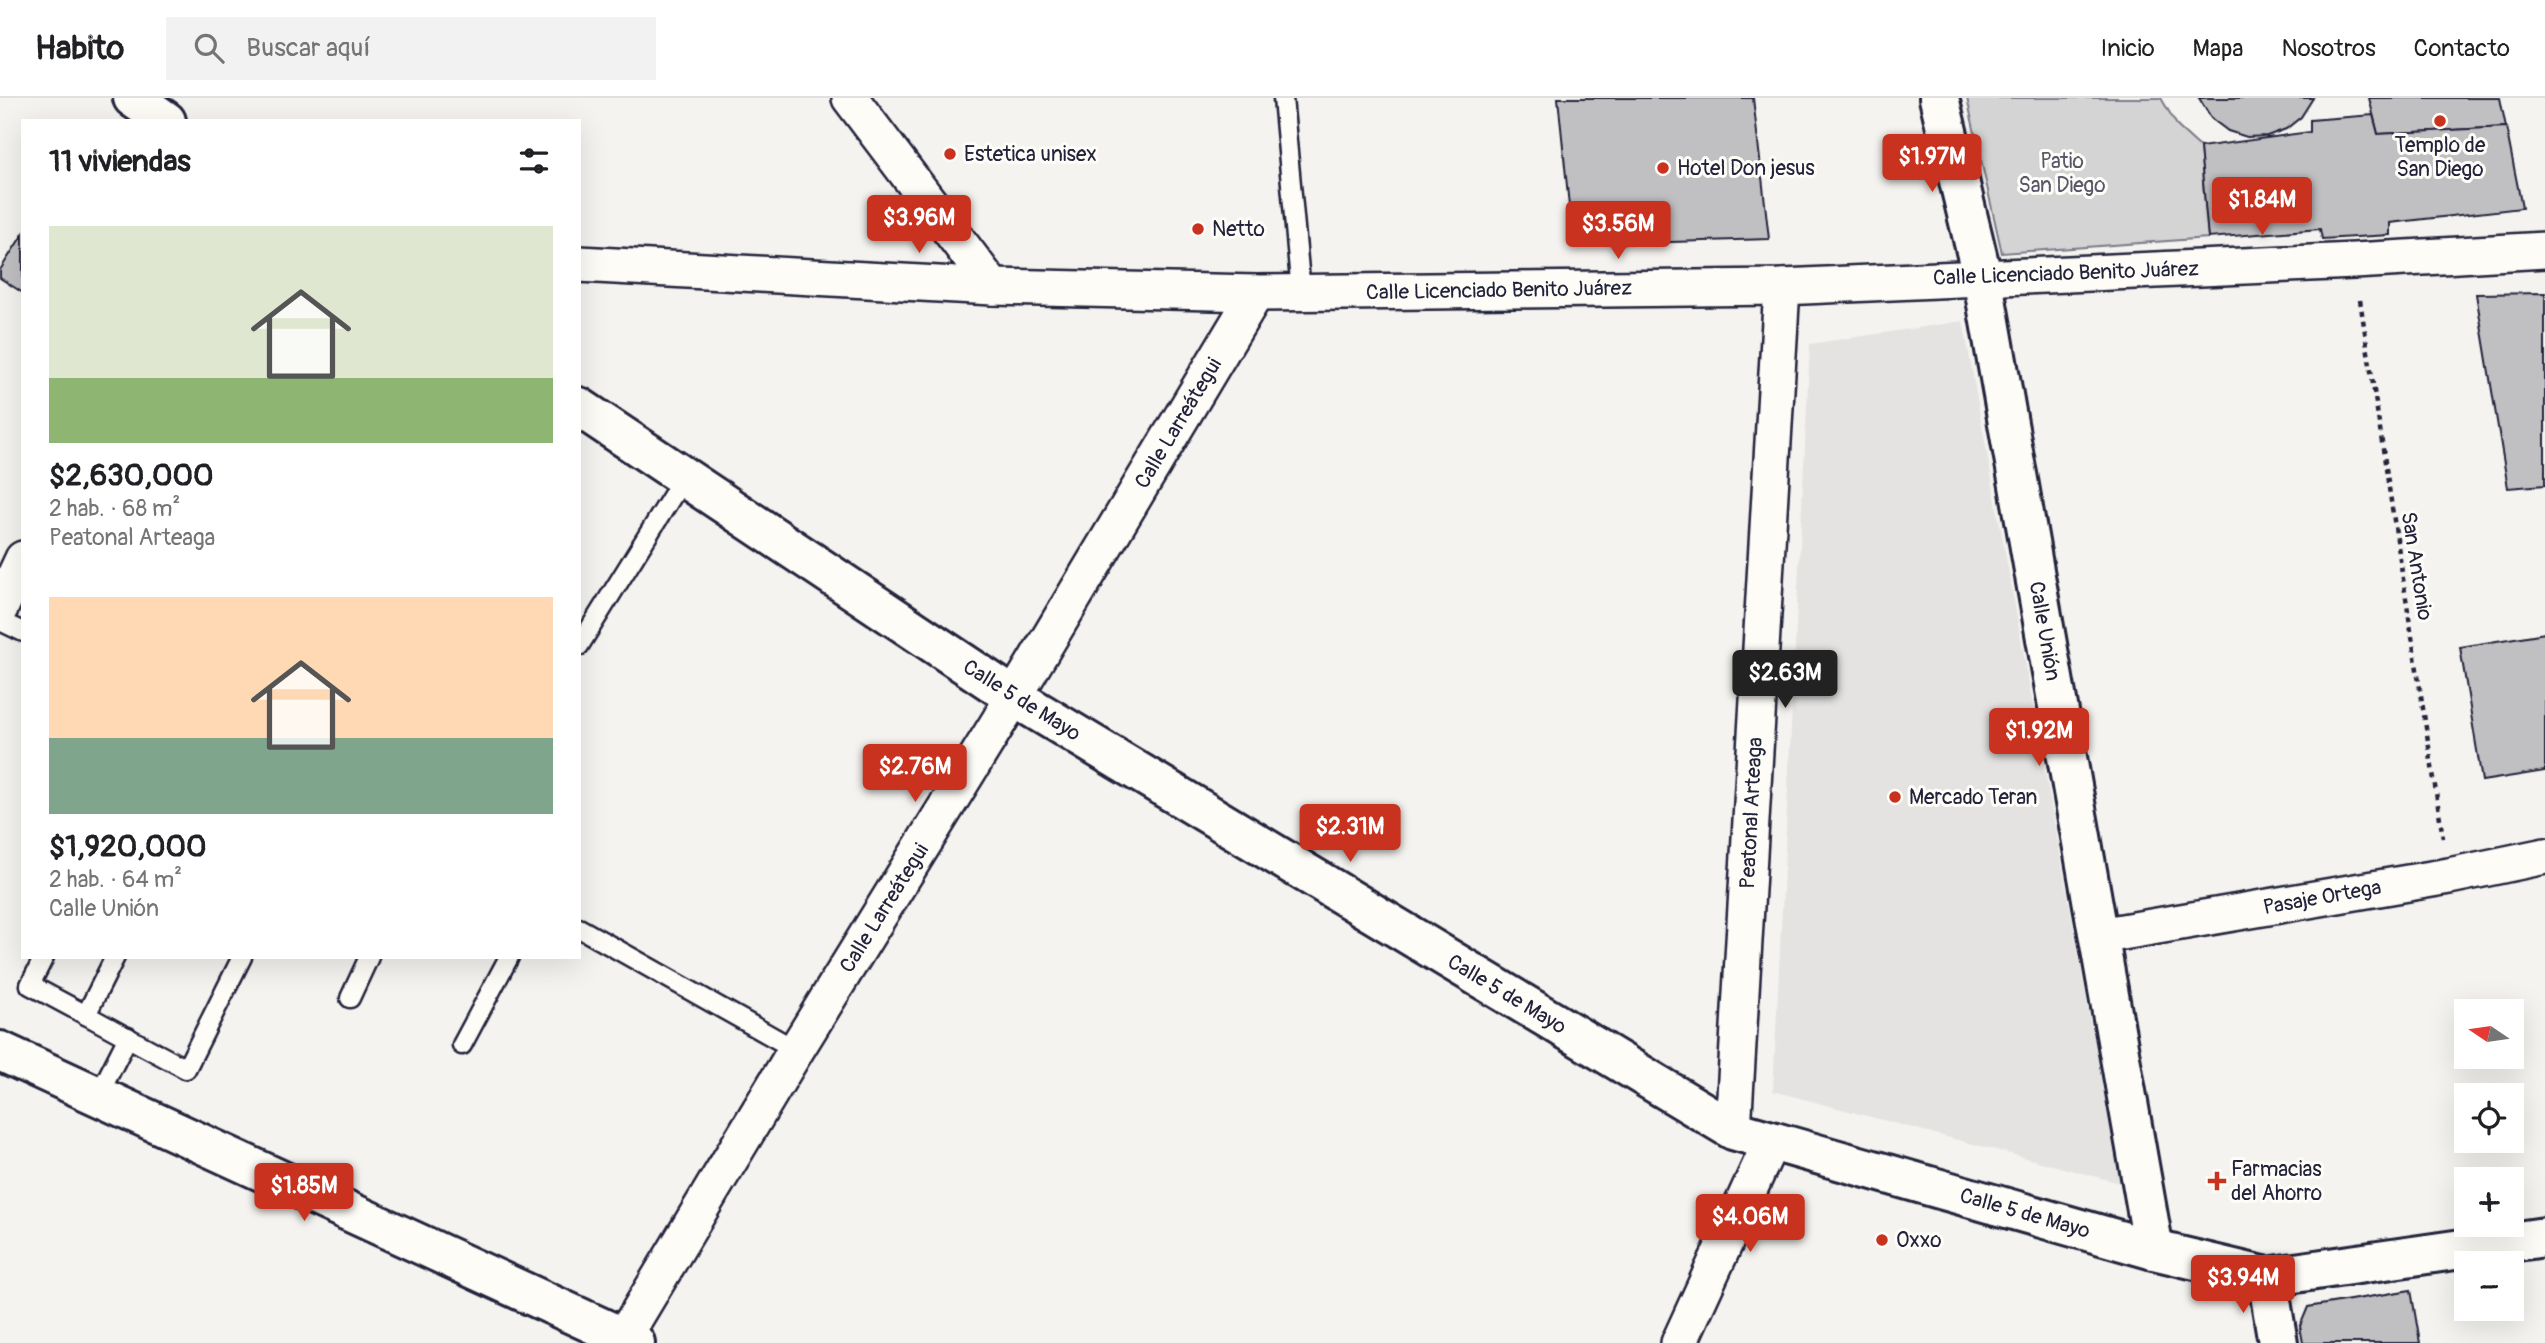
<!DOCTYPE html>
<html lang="es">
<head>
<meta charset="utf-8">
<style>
	:root { --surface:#fff; --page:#f2f2f2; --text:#202124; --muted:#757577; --line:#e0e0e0; --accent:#c8321e }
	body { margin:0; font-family:Pangolin,sans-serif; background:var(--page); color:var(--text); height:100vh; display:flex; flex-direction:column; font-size:26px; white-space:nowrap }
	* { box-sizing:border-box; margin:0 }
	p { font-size:23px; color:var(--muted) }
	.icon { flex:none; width:38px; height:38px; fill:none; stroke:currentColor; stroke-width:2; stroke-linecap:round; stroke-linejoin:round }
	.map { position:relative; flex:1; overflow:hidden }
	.drawer { position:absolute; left:21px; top:21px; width:560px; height:840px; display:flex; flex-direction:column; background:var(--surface); border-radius:0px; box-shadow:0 7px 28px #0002 }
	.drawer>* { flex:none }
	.needle { width:46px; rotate:283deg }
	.tools { position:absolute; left:2454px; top:901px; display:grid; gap:14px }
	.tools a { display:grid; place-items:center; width:70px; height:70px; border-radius:0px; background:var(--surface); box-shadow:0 7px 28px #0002; font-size:35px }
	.price { position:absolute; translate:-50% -60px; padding:0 16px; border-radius:7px; background:var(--accent); color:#fff; font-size:23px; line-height:46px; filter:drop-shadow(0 2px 4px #0008) }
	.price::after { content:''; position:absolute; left:50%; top:42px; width:21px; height:16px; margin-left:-10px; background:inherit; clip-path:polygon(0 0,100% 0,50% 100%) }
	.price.current { background:#222; color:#fff }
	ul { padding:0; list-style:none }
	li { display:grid; align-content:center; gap:14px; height:371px; padding:0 28px }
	li span { display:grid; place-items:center; height:217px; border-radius:0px; color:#555 }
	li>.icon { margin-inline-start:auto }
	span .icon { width:126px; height:126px; fill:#fffc; stroke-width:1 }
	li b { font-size:30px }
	h2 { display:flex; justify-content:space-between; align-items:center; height:84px; padding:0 28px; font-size:30px }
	header { display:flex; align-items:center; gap:42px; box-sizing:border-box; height:98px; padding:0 35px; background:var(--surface); border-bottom:2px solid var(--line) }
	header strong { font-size:33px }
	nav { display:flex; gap:38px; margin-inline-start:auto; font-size:24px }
	.search { width:490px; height:63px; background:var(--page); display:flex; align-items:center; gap:18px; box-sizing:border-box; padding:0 24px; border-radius:0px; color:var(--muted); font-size:26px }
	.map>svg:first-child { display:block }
</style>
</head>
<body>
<header>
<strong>Habito</strong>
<div class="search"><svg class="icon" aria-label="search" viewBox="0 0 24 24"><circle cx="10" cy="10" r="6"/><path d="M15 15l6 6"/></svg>Buscar aquí</div>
<nav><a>Inicio</a><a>Mapa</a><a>Nosotros</a><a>Contacto</a></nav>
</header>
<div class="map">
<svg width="2545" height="1245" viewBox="0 0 2545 1245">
	<rect width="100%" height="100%" fill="#f4f3ef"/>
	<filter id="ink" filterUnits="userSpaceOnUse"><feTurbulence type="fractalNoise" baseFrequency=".0143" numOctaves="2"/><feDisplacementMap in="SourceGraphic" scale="14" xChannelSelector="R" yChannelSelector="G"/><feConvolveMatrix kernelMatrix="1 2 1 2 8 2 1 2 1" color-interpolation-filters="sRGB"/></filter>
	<g filter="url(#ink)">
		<path fill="#e4e3e2" d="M1963,223L2120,1085L1773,993L1810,246Z"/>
		<path fill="#d5d4d5" stroke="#7c7b88" stroke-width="2" d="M1967,0H2161L2178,29L2200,49L2208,140L2002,155Z"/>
		<g fill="#c0bfc2" stroke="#22223b" stroke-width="2">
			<path d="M1558,0H1753L1769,141L1573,147Z"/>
			<path d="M2199,0H2313L2301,19L2286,31L2267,38L2247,39L2228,33L2212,21Z"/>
			<path d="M2369,0H2500L2506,29L2378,36Z"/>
			<path d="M2373,17L2378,36L2506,29L2522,110L2390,125V137L2322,141L2320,131L2208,140L2200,49L2310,34V22Z"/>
			<path d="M23,136V195L0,180V172Z"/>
			<path d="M2545,195V387L2508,390L2476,196Z"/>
			<path d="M2545,535V673L2482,683L2460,549Z"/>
			<path d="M2411,1192L2420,1245H2303L2300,1228L2308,1209Z"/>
		</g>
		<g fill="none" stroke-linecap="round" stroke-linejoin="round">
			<defs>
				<g id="lane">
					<path d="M1283,0L1301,194"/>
					<path d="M0,523L23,534"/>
					<path d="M579,548L684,379"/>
					<path d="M579,830L796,952"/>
					<path d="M44,859L30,887L86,917"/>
					<path d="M115,859L86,917L186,971L242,859"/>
					<path d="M350,900L369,859"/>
					<path d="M462,947L509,859"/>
					<path d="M98,998L128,939"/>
				</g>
				<g id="street">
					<path d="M850,0L993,189"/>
					<path d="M579,166L993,189L1256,195L1782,189L2354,163L2545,152"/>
					<path d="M0,510L23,461"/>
					<path d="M2099,838L2449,778L2545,758"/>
					<path d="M1733,1032L1782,189"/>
					<path d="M620,1245L796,952L1014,599L1256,195"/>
					<path d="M1679,1245L1771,1044"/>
				</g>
				<g id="secondary">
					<path d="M133,0L166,23"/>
					<path d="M1939,0L1982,178L2154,1152"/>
					<path d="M579,309L1014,599L1733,1032L2154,1152L2267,1179L2545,1139"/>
					<path d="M0,953L635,1245"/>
					<path d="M2267,1179L2278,1245"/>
				</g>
			</defs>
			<use href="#lane" stroke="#22223b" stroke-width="23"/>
			<use href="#street" stroke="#22223b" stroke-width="40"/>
			<use href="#secondary" stroke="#22223b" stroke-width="44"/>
			<path stroke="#22223b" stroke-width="4.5" stroke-dasharray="5 5" stroke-linecap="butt" d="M2360,202L2443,740"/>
			<use href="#lane" stroke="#fdfcf7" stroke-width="18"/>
			<use href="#street" stroke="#fdfcf7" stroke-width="35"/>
			<use href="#secondary" stroke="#fdfcf7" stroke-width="38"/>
		</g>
	</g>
	<g fill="#c8321e" stroke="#fdfcf7" stroke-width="2.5">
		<circle cx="2440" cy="23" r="7"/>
		<circle cx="950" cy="56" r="7"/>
		<circle cx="1663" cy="70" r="7"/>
		<circle cx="1198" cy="131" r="7"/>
		<circle cx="1895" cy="699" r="7"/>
		<path d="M2213.5 1072.5h7v7h7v7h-7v7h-7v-7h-7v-7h7z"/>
		<circle cx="1882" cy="1142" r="7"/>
	</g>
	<g text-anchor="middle" stroke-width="6" stroke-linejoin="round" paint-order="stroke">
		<g font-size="21" fill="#22223b" stroke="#fdfcf7" text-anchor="start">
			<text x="2440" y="54" text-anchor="middle">Templo de<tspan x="2440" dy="24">San Diego</tspan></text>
			<text x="964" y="63">Estetica unisex</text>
			<text x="1677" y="77">Hotel Don jesus</text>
			<text x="1212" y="138">Netto</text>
			<text x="1909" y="706">Mercado Teran</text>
			<text x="2231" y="1078">Farmacias<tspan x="2231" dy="24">del Ahorro</tspan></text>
			<text x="1896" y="1149">Oxxo</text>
		</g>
		<g font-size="21" fill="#585769" stroke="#fdfcf7">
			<text x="2062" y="70">Patio<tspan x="2062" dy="24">San Diego</tspan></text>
		</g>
		<g font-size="21" fill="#22223b" stroke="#fdfcf7">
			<text transform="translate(2066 175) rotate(-2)" y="7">Calle Licenciado Benito Juárez</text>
			<text transform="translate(1499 192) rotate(-1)" y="7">Calle Licenciado Benito Juárez</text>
			<text transform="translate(1178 325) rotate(-59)" y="7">Calle Larreátegui</text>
			<text transform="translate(2417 468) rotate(81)" y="7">San Antonio</text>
			<text transform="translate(2045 533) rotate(80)" y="7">Calle Unión</text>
			<text transform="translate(1022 602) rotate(32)" y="7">Calle 5 de Mayo</text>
			<text transform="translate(1751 715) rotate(-87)" y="7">Peatonal Arteaga</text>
			<text transform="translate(2322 799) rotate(-10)" y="7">Pasaje Ortega</text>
			<text transform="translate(884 810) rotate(-58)" y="7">Calle Larreátegui</text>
			<text transform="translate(1507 896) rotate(31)" y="7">Calle 5 de Mayo</text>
			<text transform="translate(2025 1115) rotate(16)" y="7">Calle 5 de Mayo</text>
		</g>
	</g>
</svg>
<div class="tools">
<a><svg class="needle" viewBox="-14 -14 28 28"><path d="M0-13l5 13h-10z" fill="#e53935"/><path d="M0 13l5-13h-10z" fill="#757577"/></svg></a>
<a><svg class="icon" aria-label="locate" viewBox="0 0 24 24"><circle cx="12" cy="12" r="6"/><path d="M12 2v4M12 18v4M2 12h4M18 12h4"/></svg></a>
<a>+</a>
<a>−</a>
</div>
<b class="price" style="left:1932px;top:96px">$1.97M</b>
<b class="price" style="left:2262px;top:139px">$1.84M</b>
<b class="price" style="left:919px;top:157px">$3.96M</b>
<b class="price" style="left:1618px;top:163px">$3.56M</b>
<b class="price current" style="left:1785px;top:612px">$2.63M</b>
<b class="price" style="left:2039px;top:670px">$1.92M</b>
<b class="price" style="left:915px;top:706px">$2.76M</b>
<b class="price" style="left:1350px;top:766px">$2.31M</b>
<b class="price" style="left:304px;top:1125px">$1.85M</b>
<b class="price" style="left:1750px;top:1156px">$4.06M</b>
<b class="price" style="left:2243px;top:1217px">$3.94M</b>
<section class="drawer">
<h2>11 viviendas<svg class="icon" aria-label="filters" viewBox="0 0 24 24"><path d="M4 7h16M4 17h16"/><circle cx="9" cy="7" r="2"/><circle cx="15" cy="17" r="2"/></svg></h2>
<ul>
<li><span style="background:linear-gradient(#dfe7d0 70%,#8fb573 0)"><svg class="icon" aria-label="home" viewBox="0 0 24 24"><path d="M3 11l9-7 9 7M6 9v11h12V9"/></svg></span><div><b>$2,630,000</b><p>2 hab. · 68 m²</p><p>Peatonal Arteaga</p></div></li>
<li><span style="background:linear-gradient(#ffd9b3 65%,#7fa58c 0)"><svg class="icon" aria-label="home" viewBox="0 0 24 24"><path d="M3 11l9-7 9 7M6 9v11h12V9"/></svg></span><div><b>$1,920,000</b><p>2 hab. · 64 m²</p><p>Calle Unión</p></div></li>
</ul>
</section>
</div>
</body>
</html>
